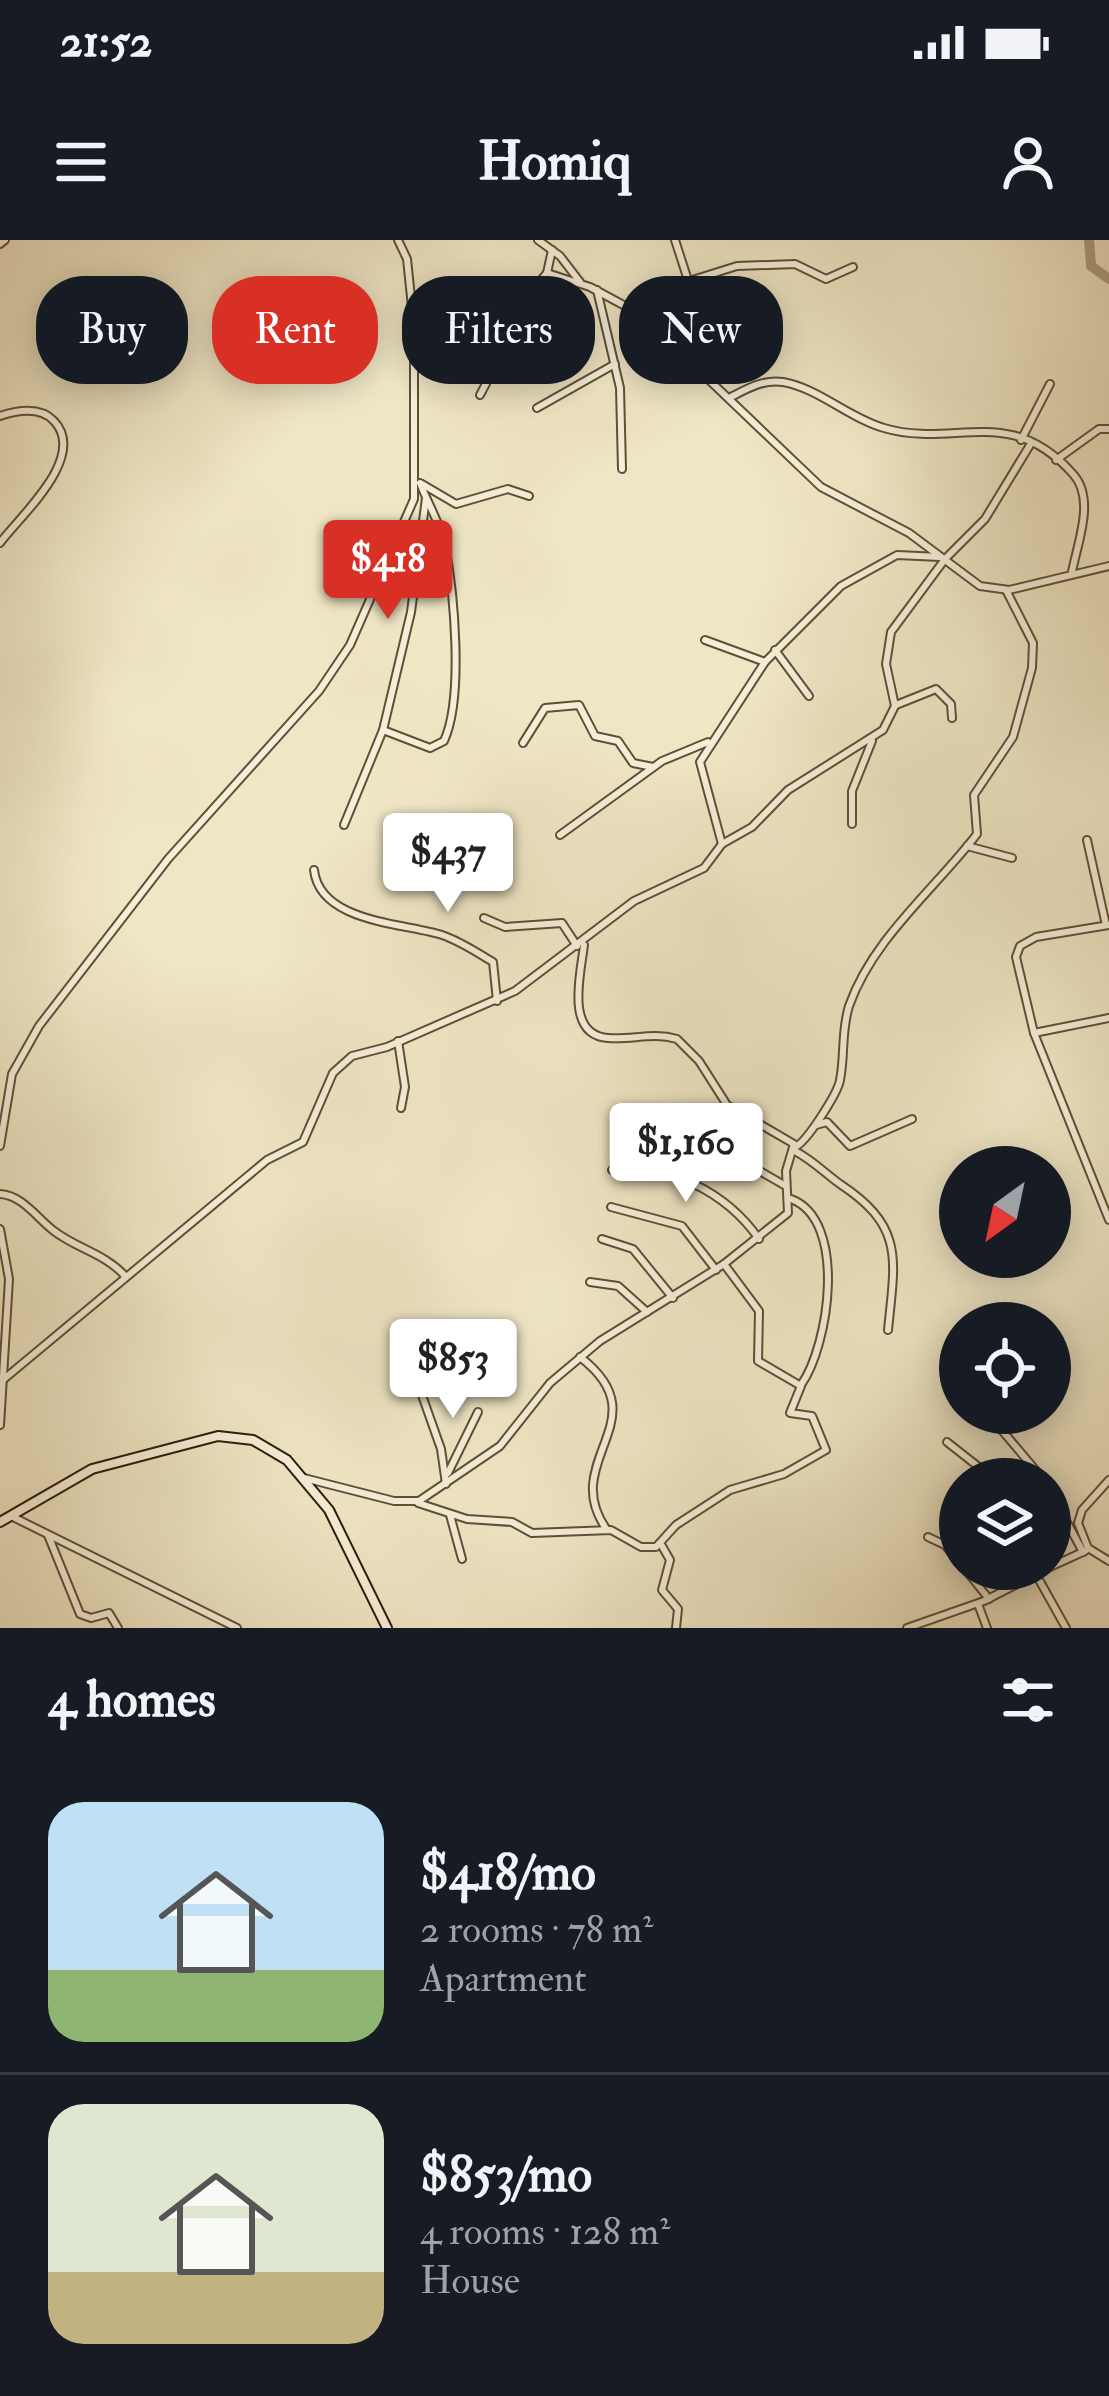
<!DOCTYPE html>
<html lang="en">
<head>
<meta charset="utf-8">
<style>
	:root { --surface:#171b24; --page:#20242c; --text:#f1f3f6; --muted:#9ea1a6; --line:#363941; --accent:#d93025 }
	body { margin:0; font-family:"IM FELL Double Pica",serif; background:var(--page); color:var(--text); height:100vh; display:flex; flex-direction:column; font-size:45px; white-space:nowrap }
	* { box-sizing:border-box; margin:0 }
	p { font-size:39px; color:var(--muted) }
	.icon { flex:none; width:66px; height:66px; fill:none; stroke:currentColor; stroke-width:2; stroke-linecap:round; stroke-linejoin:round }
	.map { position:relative; height:1388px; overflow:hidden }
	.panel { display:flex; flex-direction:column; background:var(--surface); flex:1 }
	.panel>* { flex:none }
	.hud { position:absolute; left:36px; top:36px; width:1038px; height:108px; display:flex; gap:24px }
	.needle { width:78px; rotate:213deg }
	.controls { position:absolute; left:939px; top:906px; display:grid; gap:24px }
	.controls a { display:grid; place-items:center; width:132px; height:132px; border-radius:50%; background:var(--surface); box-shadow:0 6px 30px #0003; font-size:60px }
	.price { position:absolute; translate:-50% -102px; padding:0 27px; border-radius:12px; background:#fff; color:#222; font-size:39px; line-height:78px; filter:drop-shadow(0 3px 6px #0008) }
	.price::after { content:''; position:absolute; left:50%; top:72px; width:36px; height:27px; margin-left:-18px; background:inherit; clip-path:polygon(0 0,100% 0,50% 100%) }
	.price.current { background:var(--accent); color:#fff }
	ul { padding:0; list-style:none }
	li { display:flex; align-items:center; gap:36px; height:300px; padding:0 48px }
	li+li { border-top:3px solid var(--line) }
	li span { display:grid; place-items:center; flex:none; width:336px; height:240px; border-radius:36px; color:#555 }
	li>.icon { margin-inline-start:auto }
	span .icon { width:144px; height:144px; fill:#fffc; stroke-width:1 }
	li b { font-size:51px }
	h2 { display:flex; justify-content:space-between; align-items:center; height:144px; padding:0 48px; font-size:51px }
	.pill { padding:0 42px; border-radius:48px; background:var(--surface); box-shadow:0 6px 30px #0003; font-size:42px; line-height:108px }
	.pill.current { background:var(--accent); color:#fff }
	.status { display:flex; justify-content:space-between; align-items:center; height:84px; padding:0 60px; background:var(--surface); direction:ltr }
	.status svg { height:33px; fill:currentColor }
	header { display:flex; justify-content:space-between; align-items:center; height:156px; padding:0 48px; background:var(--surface); font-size:54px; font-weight:800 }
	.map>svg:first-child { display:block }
</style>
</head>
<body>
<div class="status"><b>21:52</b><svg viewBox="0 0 49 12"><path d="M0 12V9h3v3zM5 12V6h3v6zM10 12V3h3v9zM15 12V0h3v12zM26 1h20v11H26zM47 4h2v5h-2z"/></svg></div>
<header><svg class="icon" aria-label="menu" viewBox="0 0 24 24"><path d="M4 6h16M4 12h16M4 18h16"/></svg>Homiq<svg class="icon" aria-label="person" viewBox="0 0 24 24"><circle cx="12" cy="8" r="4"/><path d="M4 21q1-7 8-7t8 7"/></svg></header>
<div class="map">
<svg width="1109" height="1388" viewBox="0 0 1109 1388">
	<rect width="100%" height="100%" fill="#efe6c5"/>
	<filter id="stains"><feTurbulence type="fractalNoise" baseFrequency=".00167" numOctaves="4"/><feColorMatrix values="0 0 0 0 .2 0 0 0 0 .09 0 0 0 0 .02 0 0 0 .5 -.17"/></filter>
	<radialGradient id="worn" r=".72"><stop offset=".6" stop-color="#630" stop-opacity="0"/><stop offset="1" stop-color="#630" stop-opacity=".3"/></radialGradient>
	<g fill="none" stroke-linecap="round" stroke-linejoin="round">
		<path stroke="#aea284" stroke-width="10" d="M1089,0L1091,26L1109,39"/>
		<defs>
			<g id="street">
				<path d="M398,0L407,19L414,86"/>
				<path d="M538,0L560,16L580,42"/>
				<path d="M675,0L706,96L712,135"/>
				<path d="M0,4L5,0"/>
				<path d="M547,33L590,47L640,74L821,247L909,293L980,346L1009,350L1109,326"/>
				<path d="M686,42L737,26L795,24L826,39L853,27"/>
				<path d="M597,50L620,148L622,229"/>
				<path d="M480,155L509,100L507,82"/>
				<path d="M731,157C748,148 764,139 783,142C818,148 849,178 884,188C954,209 1009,162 1073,234C1096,259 1077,304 1072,332"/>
				<path d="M537,168L615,124"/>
				<path d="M0,176C18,170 40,166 54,181C88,217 20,276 0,303"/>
				<path d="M1021,200L1050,144"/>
				<path d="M1056,220L1099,189H1109"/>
				<path d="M422,244L456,264L508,249L529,256"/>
				<path d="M705,400L765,422"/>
				<path d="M775,410L809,456"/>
				<path d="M896,465L936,449L951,464L952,478"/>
				<path d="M383,490L430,508L444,501C464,457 454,353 445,305C440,283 428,264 420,243"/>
				<path d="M523,503L545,468L579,465L595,496L618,501L633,523L653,527"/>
				<path d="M852,584V551L872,501"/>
				<path d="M344,585L383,490L411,372L426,258"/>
				<path d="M560,595L662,521L708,502"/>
				<path d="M1087,600L1106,685"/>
				<path d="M722,604L700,522L765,422L841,346L897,315L940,317"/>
				<path d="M967,606L1012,618"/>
				<path d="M314,630C320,683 405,683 442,695C460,701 476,712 493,722L497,761"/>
				<path d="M484,678L505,687L562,683L577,706"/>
				<path d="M1109,685L1036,697L1020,706L1016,717L1034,793L1109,980"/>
				<path d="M1034,793L1109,778"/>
				<path d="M398,801L405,847L401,868"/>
				<path d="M816,885L827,882L850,906L912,879"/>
				<path d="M632,892L717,906L784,945"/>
				<path d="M0,906L12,834L39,786L168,619L319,451L350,405L414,259V86C455,63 472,91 507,81L547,33L552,10"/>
				<path d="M795,907C806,903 838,853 840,840C845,815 841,792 849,766C873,698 935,649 977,594L974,555L1013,497L1032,428L1033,403L1006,350"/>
				<path d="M795,911C812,920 825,933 840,944C905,987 895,1019 888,1090"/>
				<path d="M612,930C668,922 727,953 759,999"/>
				<path d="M0,954C22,955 37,978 54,991C77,1009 105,1013 126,1037"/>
				<path d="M791,959C848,980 829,1106 801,1145"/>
				<path d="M611,967L682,986L716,1030"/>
				<path d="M0,989L9,1039L0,1185"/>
				<path d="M602,999L633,1009L673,1058"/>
				<path d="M590,1042L618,1046L647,1072"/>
				<path d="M580,1117C662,1180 557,1220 607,1290"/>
				<path d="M412,1127L441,1209L446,1244"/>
				<path d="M4,1139L267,920L303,902L333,833L352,816L387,807L515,751L634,661L704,628L722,604L752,587L788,550L883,490L895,466L886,424L891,392L945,319L985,279L1030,205"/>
				<path d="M989,1175L1043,1239"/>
				<path d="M947,1202L994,1239"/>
				<path d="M448,1233L478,1172"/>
				<path d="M304,1238L394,1261H419L500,1206L550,1143L600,1101L724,1024L788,973L786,931L794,904L727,865L699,821L677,799C653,792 632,800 608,798C564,795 581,732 584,705"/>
				<path d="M1109,1240L1082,1270L1078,1283L1088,1308L1109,1321"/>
				<path d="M1050,1251L1083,1312"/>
				<path d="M418,1263L467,1279L512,1282L532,1293L611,1290L641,1307H656L676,1285L730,1250L784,1234L826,1210L812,1176L790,1173L801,1146L758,1121L759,1071L724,1024"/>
				<path d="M450,1275L462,1319"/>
				<path d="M11,1276L237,1388"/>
				<path d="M48,1295L80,1374L91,1378L109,1373L118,1388"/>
				<path d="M928,1297L945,1305L960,1323"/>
				<path d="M662,1306L670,1320L662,1350L678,1369L676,1388"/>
				<path d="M1050,1327L1085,1311"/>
				<path d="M965,1329L989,1359"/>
				<path d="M1033,1329L1066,1388"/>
				<path d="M978,1364L987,1388"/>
				<path d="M907,1388L984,1361L1047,1329"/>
			</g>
			<path id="secondary" d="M0,1282L92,1229L218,1196L253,1200L287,1220L329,1270L387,1388"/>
		</defs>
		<use href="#street" stroke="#5f4f36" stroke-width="10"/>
		<use href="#secondary" stroke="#2f1d06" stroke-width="12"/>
		<use href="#street" stroke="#f5efd9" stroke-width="6"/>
		<use href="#secondary" stroke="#f5efd9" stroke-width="8"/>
	</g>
	<rect width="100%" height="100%" filter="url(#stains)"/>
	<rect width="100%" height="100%" fill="url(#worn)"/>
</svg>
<div class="controls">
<a><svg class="needle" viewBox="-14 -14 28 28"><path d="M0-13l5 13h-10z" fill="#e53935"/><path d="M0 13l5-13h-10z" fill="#9ea1a6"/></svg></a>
<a><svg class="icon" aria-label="locate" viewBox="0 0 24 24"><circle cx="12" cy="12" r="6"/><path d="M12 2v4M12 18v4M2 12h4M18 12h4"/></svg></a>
<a><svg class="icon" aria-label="layers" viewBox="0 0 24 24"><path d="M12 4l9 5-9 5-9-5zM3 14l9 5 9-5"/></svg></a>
</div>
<b class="price current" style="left:388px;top:382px">$418</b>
<b class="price" style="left:448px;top:675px">$437</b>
<b class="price" style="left:686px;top:965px">$1,160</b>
<b class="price" style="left:453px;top:1181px">$853</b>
<div class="hud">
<a class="pill">Buy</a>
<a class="pill current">Rent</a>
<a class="pill">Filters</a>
<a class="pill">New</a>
</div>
</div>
<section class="panel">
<h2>4 homes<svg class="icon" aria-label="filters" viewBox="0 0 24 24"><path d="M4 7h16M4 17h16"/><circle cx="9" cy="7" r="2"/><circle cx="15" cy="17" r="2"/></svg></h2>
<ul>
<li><span style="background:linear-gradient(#bfe0f5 70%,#8fb573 0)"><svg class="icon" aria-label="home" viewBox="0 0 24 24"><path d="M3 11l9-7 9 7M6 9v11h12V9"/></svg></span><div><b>$418/mo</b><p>2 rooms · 78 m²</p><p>Apartment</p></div></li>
<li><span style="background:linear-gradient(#dfe7d0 70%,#c2b280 0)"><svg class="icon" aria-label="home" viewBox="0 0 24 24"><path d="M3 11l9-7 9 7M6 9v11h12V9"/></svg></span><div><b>$853/mo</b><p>4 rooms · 128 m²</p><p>House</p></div></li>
</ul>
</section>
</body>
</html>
